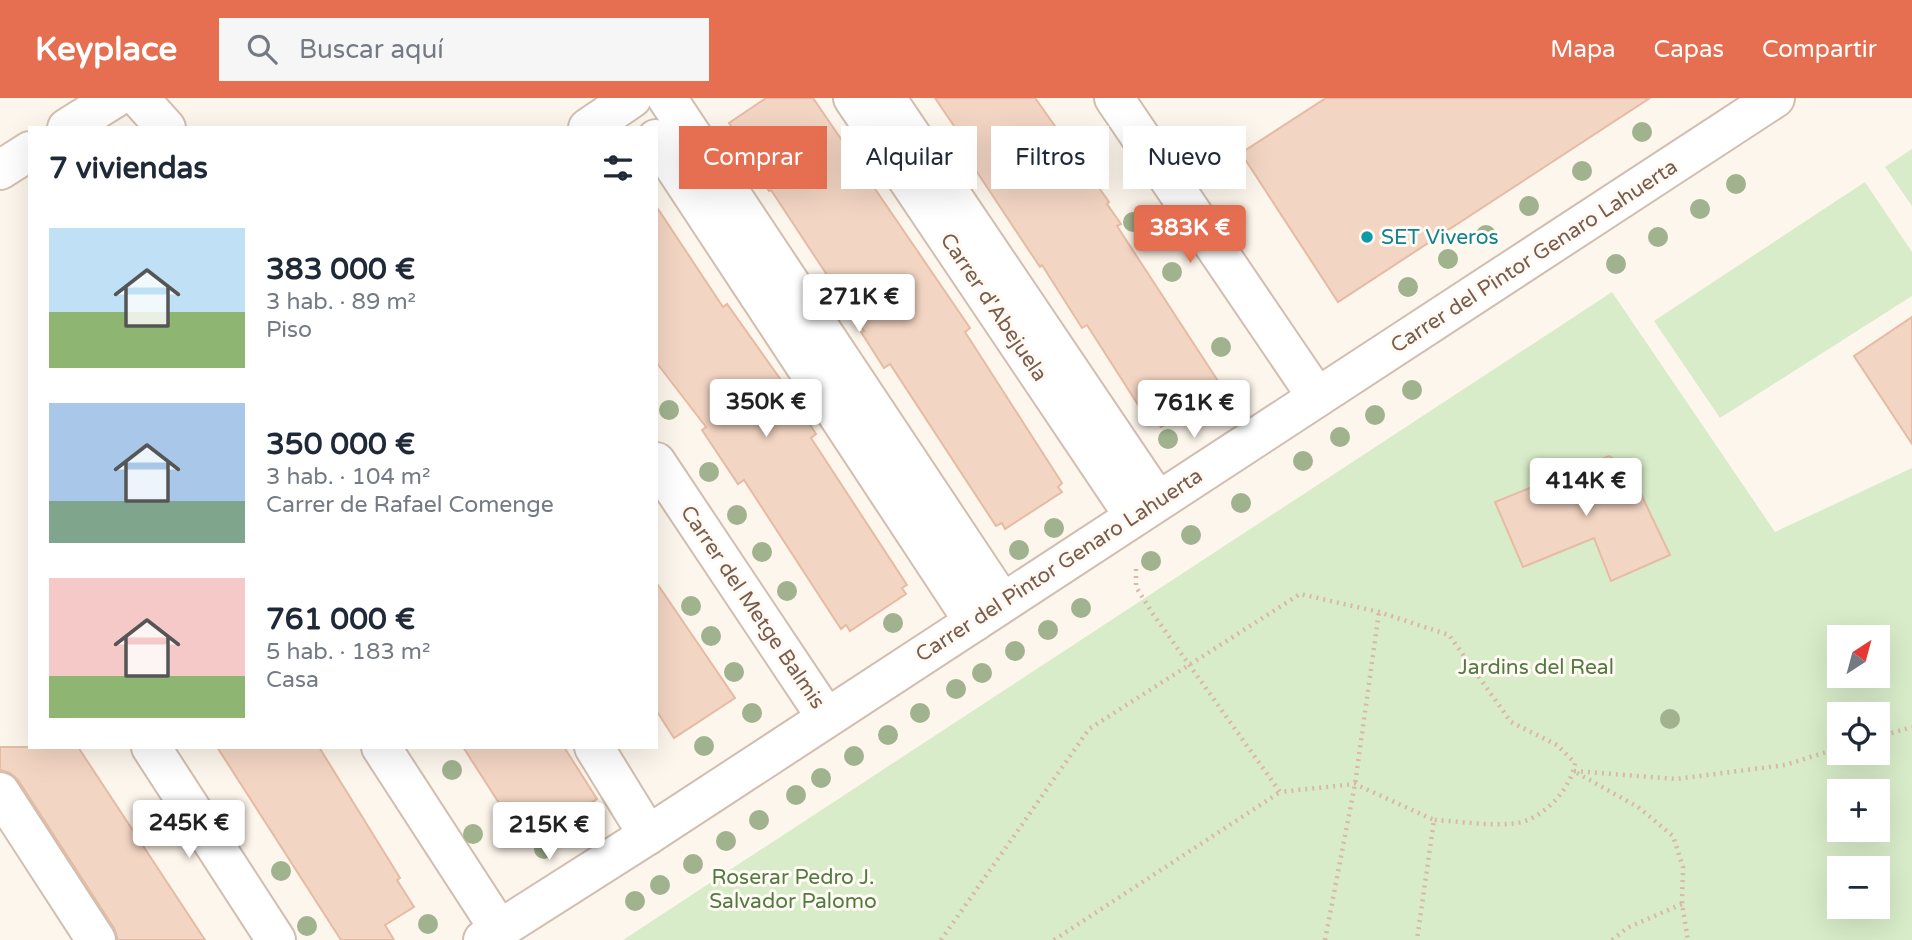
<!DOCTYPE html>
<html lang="es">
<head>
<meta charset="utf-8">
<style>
	:root { --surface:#fff; --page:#f6f6f7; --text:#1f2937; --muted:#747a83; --accent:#e76f51 }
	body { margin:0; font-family:"Varela Round",sans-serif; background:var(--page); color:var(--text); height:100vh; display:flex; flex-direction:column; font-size:26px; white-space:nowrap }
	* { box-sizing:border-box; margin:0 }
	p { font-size:23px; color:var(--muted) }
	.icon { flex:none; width:38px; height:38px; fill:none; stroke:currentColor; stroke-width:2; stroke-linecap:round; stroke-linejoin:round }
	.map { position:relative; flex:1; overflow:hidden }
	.side { position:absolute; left:28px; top:28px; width:630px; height:623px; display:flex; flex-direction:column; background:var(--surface); border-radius:0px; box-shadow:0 7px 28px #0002 }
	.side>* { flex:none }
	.top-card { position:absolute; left:679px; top:28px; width:665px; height:63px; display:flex; gap:14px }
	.needle { width:46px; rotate:36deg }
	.fabs { position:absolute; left:1827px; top:527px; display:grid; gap:14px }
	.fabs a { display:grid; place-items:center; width:63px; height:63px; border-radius:0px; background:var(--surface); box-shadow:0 7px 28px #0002; font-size:35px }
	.price { position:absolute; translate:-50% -60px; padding:0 16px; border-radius:7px; background:#fff; color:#222; font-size:23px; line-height:46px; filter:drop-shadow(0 2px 4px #0008) }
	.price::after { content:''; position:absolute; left:50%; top:42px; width:21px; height:16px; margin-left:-10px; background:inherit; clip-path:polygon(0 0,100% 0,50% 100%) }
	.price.on { background:var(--accent); color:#fff }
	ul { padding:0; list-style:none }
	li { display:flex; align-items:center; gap:21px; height:175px; padding:0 21px }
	li span { display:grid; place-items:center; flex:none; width:196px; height:140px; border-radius:0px; color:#555 }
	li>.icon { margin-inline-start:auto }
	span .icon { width:84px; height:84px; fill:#fffc; stroke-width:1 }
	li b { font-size:30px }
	h2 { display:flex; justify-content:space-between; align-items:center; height:84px; padding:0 21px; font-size:30px }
	.pill { padding:0 24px; border-radius:0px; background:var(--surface); box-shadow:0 7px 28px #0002; font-size:24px; line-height:63px }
	.pill.on { background:var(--accent); color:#fff }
	header { display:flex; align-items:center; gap:42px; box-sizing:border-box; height:98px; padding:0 35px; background:var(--accent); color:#fff }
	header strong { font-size:33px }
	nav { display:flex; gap:38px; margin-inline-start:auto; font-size:24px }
	.search { width:490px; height:63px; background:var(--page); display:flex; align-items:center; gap:18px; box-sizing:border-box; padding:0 24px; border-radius:0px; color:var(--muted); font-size:26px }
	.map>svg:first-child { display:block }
</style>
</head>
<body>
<header>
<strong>Keyplace</strong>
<div class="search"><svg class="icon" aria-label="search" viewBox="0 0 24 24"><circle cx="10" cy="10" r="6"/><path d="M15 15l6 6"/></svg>Buscar aquí</div>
<nav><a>Mapa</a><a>Capas</a><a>Compartir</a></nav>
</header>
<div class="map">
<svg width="1912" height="842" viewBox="0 0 1912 842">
	<rect width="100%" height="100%" fill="#fdf6ec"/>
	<g fill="#d8ecc9" fill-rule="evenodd">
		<path d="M1912,51V108L1885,69Z"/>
		<path d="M1865,84L1912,154V198L1720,320L1654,223Z"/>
		<path d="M1612,194L1775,434L1912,370V842H623ZM1839,539H1878V578H1839ZM1839,616H1878V654H1839ZM1839,693H1878V732H1839ZM1839,770H1878V808H1839Z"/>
	</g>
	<g fill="#f3d5c3" stroke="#e6bba3" stroke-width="2">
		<path d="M766,0H813L970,230L965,234L1062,385L1058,389L1062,394L1005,431L1002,425L996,428L890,266L884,270L861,234L864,233L771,92L769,93L738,47L742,45L729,25Z"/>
		<path d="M935,0H1035L1109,104L1107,106L1121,126L1117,128L1218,283L1214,286L1218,291L1161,329L1157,323L1151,327L1087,227L1082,230L1042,167L1040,169L973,68L975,67L963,49L967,47Z"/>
		<path d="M1326,0H1650L1338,204L1241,55Z"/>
		<path d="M656,108L723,209L727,206L786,289L816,336L811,340L907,487L902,490L906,496L850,533L846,527L841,531L744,382L738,386L702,332L706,329L656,264Z"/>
		<path d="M1912,219V346L1854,258Z"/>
		<path d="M1609,358L1628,369L1670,457L1611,483L1594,440L1523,469L1495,404Z"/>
		<path d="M656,484L735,600L674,640L656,612Z"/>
		<path d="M0,649H78L205,842H118L114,830L18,682L10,675L0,672Z"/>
		<path d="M217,649H319L400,780L397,782L414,809L385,827L394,842H341Z"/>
		<path d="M463,649H564L597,701L526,747Z"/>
	</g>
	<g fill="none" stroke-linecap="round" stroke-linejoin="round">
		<defs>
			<g id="street">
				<path d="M139,0L166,30"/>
				<path d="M667,0L1002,504"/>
				<path d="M853,0L1134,418"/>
				<path d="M886,0L1157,402"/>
				<path d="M1114,0L1317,299"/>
				<path d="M588,30L632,0"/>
				<path d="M656,41L974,524"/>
				<path d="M656,364L826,619"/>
				<path d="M151,649L276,842"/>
				<path d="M381,649L499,831"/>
				<path d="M594,649L648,737"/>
				<path d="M0,694L96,842"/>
				<path d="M483,842L648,737L1775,0"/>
			</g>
			<g id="secondary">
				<path d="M67,30L115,0"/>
				<path d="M0,72L30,53"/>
			</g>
		</defs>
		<use href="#street" stroke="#d1beb0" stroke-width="42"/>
		<use href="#secondary" stroke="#d6c0b0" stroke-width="42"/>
		<g stroke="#d9b8a5" stroke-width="4.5" stroke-dasharray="2 5" stroke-linecap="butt">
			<path d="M1136,471V489L1153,516L1280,694L1355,686L1434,722L1417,842"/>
			<path d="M1878,639L1912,629"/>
			<path d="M1574,673L1676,681L1785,667L1839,650"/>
			<path d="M1577,675L1638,709L1673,738L1683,769L1682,806L1688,842"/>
			<path d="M941,842L1089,631L1300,496L1379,514L1449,537L1511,624L1557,647L1575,665C1571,691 1543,721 1517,725C1491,729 1460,723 1434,722"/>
			<path d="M1054,842L1280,694"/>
			<path d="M1325,842L1355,686L1379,514"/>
			<path d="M1612,842L1627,830L1682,806"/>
		</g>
		<use href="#street" stroke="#fff" stroke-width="38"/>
		<use href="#secondary" stroke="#fff" stroke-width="38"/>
	</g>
	<g fill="#a0b28e">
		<circle cx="1642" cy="34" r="10"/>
		<circle cx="1083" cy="48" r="10"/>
		<circle cx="1582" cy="73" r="10"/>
		<circle cx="1736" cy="86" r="10"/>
		<circle cx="1529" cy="108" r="10"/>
		<circle cx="1700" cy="111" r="10"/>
		<circle cx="1133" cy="124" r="10"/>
		<circle cx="1486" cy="137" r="10"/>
		<circle cx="1658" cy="139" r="10"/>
		<circle cx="1448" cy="161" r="10"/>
		<circle cx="1616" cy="166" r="10"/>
		<circle cx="1172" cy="174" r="10"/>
		<circle cx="1408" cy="189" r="10"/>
		<circle cx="1221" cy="249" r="10"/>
		<circle cx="1412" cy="292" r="10"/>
		<circle cx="669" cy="312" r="10"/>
		<circle cx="1375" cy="317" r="10"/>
		<circle cx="1195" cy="321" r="10"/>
		<circle cx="1340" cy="339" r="10"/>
		<circle cx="1168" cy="341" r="10"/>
		<circle cx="1303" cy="363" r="10"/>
		<circle cx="709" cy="374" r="10"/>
		<circle cx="1241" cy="405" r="10"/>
		<circle cx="737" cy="417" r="10"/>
		<circle cx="1054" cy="430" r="10"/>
		<circle cx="1191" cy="437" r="10"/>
		<circle cx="1019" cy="452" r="10"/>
		<circle cx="762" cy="454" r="10"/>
		<circle cx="1151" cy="463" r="10"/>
		<circle cx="787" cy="493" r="10"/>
		<circle cx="691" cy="508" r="10"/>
		<circle cx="1081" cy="510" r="10"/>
		<circle cx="893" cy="525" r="10"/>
		<circle cx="1048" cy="532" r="10"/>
		<circle cx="711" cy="538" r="10"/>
		<circle cx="1015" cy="553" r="10"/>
		<circle cx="734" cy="574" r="10"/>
		<circle cx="982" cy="575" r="10"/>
		<circle cx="956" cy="591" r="10"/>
		<circle cx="752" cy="615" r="10"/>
		<circle cx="920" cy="615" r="10"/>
		<circle cx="1670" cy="621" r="10"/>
		<circle cx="888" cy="637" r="10"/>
		<circle cx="704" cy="648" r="10"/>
		<circle cx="854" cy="658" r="10"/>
		<circle cx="452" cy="672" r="10"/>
		<circle cx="821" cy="680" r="10"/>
		<circle cx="796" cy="697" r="10"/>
		<circle cx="759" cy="722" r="10"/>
		<circle cx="580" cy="730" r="10"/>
		<circle cx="473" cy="736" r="10"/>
		<circle cx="726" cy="743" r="10"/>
		<circle cx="544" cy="751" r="10"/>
		<circle cx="693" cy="766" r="10"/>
		<circle cx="281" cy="773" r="10"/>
		<circle cx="660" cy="787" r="10"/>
		<circle cx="635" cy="803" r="10"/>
		<circle cx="428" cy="826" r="10"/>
		<circle cx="307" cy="828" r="10"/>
	</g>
	<circle fill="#0f9aa8" stroke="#fffaf3" stroke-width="2.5" cx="1367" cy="139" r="7"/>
	<g text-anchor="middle" stroke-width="6" stroke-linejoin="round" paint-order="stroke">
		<g font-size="21" fill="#0d838f" stroke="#fffaf3" text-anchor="start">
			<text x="1381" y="146">SET Viveros</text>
		</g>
		<g font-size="21" fill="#7a5c4d" stroke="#fffaf3">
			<text transform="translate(1534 158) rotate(-33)" y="7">Carrer del Pintor Genaro Lahuerta</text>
			<text transform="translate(994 209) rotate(56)" y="7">Carrer d'Abejuela</text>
			<text transform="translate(1059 467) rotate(-33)" y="7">Carrer del Pintor Genaro Lahuerta</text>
			<text transform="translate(753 509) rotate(56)" y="7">Carrer del Metge Balmis</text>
		</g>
		<g font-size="21" fill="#537a41" stroke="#fffaf3">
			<text x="1536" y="576">Jardins del Real</text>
			<text x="793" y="786">Roserar Pedro J.<tspan x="793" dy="24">Salvador Palomo</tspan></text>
		</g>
	</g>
</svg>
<div class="fabs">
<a><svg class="needle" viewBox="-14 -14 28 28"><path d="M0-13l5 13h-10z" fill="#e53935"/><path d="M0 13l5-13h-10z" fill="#747a83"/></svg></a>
<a><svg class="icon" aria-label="locate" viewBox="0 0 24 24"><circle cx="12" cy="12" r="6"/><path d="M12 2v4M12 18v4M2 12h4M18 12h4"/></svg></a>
<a>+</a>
<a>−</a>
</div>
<b class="price on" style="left:1190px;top:167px">383K €</b>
<b class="price" style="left:859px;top:236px">271K €</b>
<b class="price" style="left:766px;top:341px">350K €</b>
<b class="price" style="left:1194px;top:342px">761K €</b>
<b class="price" style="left:1586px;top:420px">414K €</b>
<b class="price" style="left:189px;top:762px">245K €</b>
<b class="price" style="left:549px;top:764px">215K €</b>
<div class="top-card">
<a class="pill on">Comprar</a>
<a class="pill">Alquilar</a>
<a class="pill">Filtros</a>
<a class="pill">Nuevo</a>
</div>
<section class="side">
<h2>7 viviendas<svg class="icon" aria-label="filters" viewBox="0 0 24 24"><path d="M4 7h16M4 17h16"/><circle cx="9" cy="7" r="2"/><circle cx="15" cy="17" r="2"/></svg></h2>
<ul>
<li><span style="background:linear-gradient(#bfe0f5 60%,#8fb573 0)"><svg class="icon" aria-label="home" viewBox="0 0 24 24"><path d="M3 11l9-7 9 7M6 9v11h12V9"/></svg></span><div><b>383 000 €</b><p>3 hab. · 89 m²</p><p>Piso</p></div></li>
<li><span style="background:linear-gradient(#a9c7e8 70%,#7fa58c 0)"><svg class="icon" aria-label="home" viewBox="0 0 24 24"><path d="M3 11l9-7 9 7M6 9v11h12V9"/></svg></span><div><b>350 000 €</b><p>3 hab. · 104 m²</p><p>Carrer de Rafael Comenge</p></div></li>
<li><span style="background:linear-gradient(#f6c9c9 70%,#8fb573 0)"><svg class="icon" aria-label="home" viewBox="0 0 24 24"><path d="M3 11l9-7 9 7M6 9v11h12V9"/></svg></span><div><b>761 000 €</b><p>5 hab. · 183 m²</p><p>Casa</p></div></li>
</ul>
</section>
</div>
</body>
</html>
